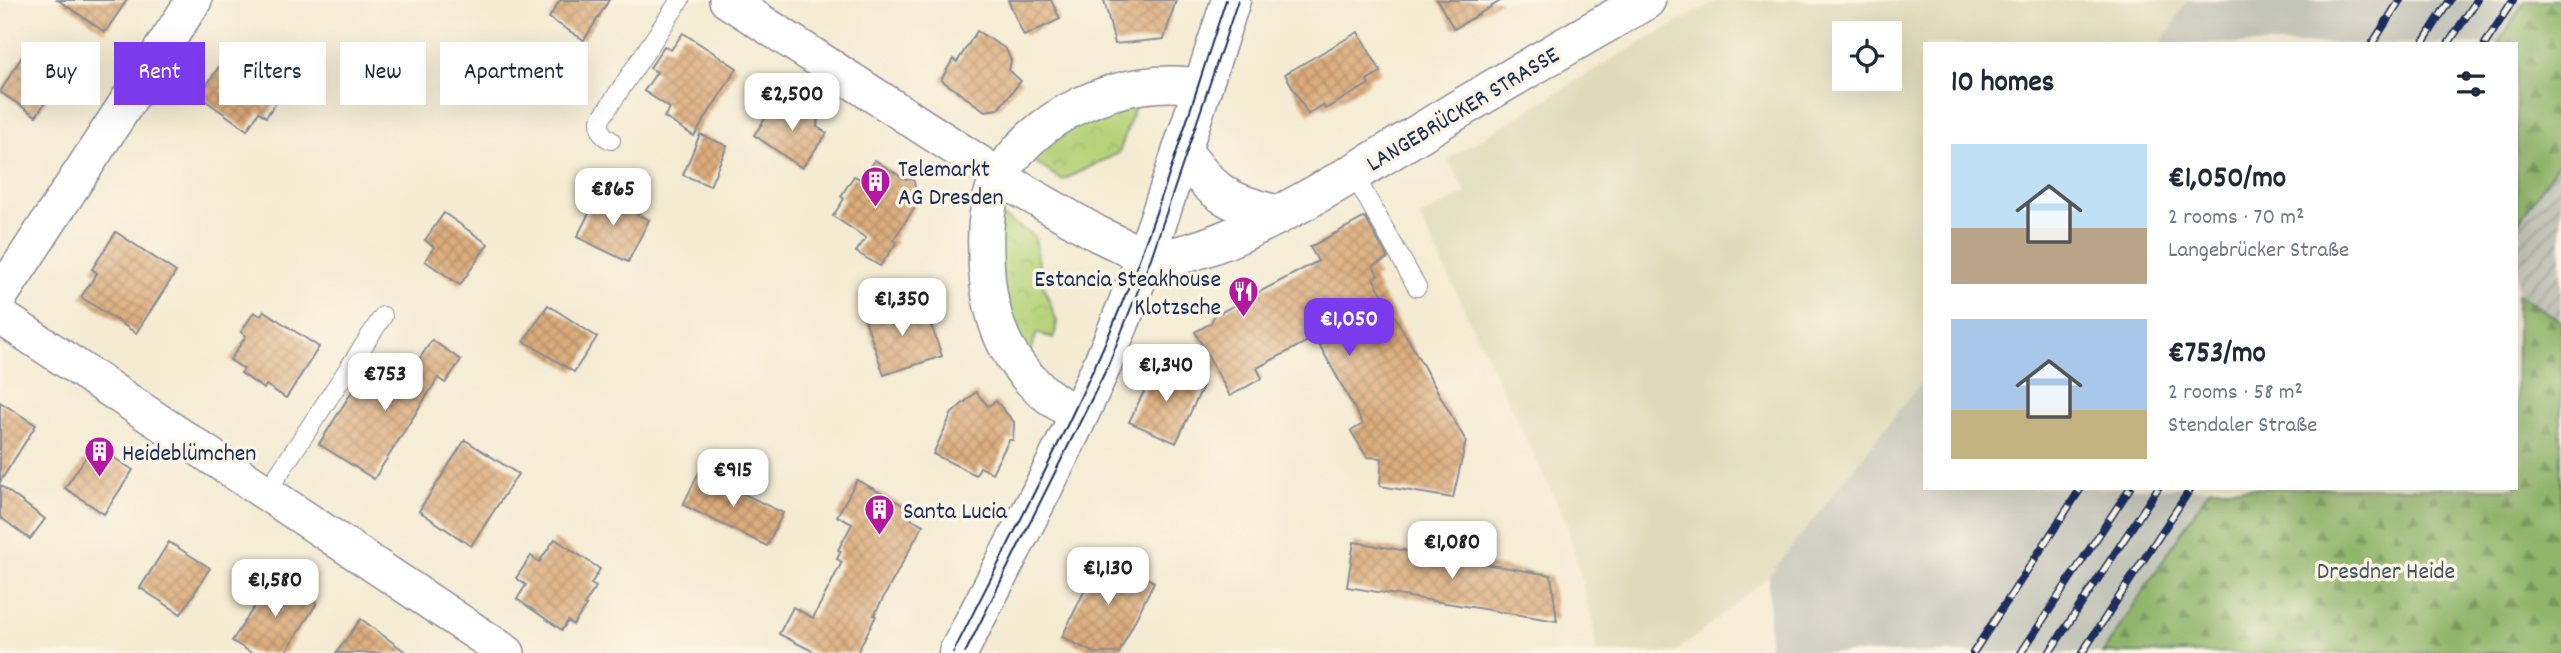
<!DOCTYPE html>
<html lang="en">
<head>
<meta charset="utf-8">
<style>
	:root { --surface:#fff; --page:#f2f2f3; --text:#1f2937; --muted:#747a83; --accent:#7c3aed }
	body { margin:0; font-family:Dekko,sans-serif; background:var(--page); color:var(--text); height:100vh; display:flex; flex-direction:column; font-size:26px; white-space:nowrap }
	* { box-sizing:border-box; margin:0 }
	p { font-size:23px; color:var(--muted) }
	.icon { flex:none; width:38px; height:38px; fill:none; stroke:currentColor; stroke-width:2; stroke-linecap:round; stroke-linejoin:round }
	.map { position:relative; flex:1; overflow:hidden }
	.drawer { position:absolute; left:1923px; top:42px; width:595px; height:448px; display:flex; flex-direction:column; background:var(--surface); border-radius:0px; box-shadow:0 7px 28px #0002 }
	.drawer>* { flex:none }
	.banner { position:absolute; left:21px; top:42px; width:665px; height:63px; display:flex; gap:14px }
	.buttons { position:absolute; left:1832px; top:21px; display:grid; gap:14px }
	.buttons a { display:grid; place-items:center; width:70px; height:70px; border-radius:0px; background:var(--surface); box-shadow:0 7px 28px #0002; font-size:35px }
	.price { position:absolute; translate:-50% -60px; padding:0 16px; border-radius:14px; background:#fff; color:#222; font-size:23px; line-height:46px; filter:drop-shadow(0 2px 4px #0008) }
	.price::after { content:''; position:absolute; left:50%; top:42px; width:21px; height:16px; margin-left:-10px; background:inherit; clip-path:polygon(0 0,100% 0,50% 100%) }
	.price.selected { background:var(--accent); color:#fff }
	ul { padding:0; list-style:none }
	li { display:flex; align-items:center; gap:21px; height:175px; padding:0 28px }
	li span { display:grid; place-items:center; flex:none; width:196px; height:140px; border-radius:0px; color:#555 }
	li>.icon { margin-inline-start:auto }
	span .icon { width:84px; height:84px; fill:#fffc; stroke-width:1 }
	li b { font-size:30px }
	h2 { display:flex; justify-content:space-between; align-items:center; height:84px; padding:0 28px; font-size:30px }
	.pill { padding:0 24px; border-radius:0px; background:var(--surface); box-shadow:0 7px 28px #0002; font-size:24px; line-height:63px }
	.pill.selected { background:var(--accent); color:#fff }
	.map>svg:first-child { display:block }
</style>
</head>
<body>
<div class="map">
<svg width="2561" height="653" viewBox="0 0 2561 653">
	<defs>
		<pattern id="industrial-furrows" width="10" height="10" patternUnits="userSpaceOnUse" patternTransform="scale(1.75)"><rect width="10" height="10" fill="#c4c5b9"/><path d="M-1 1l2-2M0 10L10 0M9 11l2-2" fill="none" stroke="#9ea09a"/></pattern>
		<pattern id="forest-firs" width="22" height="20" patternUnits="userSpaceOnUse" patternTransform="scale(1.75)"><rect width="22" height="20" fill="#90b56a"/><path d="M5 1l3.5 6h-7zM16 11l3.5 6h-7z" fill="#75945a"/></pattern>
		<pattern id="park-crowns" width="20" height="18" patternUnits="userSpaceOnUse" patternTransform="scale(1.75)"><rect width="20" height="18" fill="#b6d37a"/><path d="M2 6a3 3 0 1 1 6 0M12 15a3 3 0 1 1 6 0" fill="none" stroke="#9cb56c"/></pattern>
		<pattern id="building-cross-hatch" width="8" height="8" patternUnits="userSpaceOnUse" patternTransform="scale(1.75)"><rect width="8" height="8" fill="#ddad7c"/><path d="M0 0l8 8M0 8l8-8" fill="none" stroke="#b28d69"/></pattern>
	</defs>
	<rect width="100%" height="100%" fill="#fcf5e5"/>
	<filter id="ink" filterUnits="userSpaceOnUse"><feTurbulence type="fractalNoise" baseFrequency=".0143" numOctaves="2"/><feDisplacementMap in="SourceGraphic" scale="14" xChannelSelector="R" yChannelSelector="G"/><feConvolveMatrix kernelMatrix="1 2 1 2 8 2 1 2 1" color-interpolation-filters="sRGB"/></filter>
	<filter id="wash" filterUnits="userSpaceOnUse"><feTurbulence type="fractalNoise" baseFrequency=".00686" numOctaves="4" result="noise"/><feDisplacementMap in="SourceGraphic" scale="28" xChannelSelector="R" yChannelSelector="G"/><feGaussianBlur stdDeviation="1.57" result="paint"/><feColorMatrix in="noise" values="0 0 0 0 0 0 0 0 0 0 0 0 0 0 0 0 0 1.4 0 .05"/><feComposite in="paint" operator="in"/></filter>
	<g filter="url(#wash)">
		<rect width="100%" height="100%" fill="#f4ebd2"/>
		<path fill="#e0dcbb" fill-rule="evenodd" d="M1718,0H2187L2161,44H1925V377L1769,576L1675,653H1597L1593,625L1567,524L1420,217L1466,193L1448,159L1609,61ZM1844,33H1890V79H1844Z"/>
		<path fill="url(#industrial-furrows)" d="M2561,159V321L2517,294L2516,225Z"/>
		<g fill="#c4c5b9">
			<path d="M2187,0H2526L2498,44H2161Z"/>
			<path d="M1925,377V488H2210L2103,653H1769V576Z"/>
		</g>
		<g fill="url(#forest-firs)" stroke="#567264" stroke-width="2">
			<path d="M2526,0H2561V159L2517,225L2516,44H2498Z"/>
			<path d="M2517,294L2561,321V653H2103L2210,488H2516Z"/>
		</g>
		<g fill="url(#park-crowns)" stroke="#68816c" stroke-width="2">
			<path d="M1138,97L1119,153L1062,180L1026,156L1050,131Z"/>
			<path d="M996,212L1035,237L1041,279L1057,322L1054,338L1037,333L1027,359L1005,329Z"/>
		</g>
		<g id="blocks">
			<g fill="url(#building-cross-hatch)">
				<path d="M58,0H127L105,32Z"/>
				<path d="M560,0H609L584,40L549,18Z"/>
				<path d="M1008,0H1051L1060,19L1024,36Z"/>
				<path d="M1104,0H1176L1164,39L1115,44Z"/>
				<path d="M1437,0H1502L1454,29Z"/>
				<path d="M977,31L1006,49L1011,60L1009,70L1021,81L998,109L985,111L941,80L953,59L957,62Z"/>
				<path d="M1358,32L1381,72L1367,80L1369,84L1325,109L1323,105L1308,114L1285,74Z"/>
				<path d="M683,33L737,68L694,136L664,117L670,108L644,91L657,72L650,68L664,46L671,50Z"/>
				<path d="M232,48L287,86L266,117L259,112L247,130L199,96Z"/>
				<path d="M26,50L63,76L36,116L0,92Z"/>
				<path d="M778,100L801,115L819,107L817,127L827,133L802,168L754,135Z"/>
				<path d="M700,134L727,146L710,186L683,175Z"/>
				<path d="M875,160L906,180L913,179L919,201L893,240L897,242L880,266L856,252L866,238L833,216L844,199L841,196L854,176L863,180Z"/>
				<path d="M598,195L649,220L628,262L577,237Z"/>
				<path d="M444,213L488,244L460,285L425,261L434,247L425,240Z"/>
				<path d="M1365,217L1388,258L1373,266L1378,275L1373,278L1466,441L1453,498L1380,486L1382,458L1367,457L1351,431L1363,424L1315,337L1257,368L1262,378L1230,396L1195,332L1211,323L1214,316L1318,261L1310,247Z"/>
				<path d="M116,232L176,272L136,333L81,297L97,273L92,269Z"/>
				<path d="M901,303L904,312L917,308L931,325L942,356L884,375L864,316Z"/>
				<path d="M548,305L597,337L574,372L524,341Z"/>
				<path d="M264,311L319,347L286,398L266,385L264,389L241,373L244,369L230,360L246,336L241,332L254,312L261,316Z"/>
				<path d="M432,340L461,360L445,383L438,378L374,479L319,444L360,379L392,400Z"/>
				<path d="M1157,365L1203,386L1176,443L1129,422Z"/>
				<path d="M976,392L988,406L996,401L1014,422V426L1013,440H1009L992,473L980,467L976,475L933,454L952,413Z"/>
				<path d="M0,402L36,425L0,482Z"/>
				<path d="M465,440L518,474L471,546L419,511Z"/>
				<path d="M94,445L133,470L104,514L65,488Z"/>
				<path d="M699,472L783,513L767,546L683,505Z"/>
				<path d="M857,480L910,509L906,516L923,525L874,615L876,616L857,653H816L779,634L793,607L813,618L842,562L837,559L841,551L838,550L852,524L837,516Z"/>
				<path d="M0,485L45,519L30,539L0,517Z"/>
				<path d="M555,539L600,569L591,584L596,587L584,605L586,606L573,625L568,621L562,630L517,599L526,585L516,578L531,556L539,562Z"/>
				<path d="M169,542L210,568L181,614L140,588Z"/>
				<path d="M1354,542L1551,575L1557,621L1347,587Z"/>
				<path d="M1103,552L1144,573L1143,576L1154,582L1119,653H1094L1062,637Z"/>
				<path d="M275,575L317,603L285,653H252L232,641Z"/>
				<path d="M361,619L407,653H336Z"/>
			</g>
		</g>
	</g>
	<g filter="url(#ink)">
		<use href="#blocks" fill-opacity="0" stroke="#888d98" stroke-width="2"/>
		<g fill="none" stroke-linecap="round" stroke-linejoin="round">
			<defs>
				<g id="lane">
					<path d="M611,140C601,136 600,130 600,120L680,0"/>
					<path d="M1353,173L1417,287"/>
					<path d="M266,493L383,316"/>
				</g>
				<g id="street">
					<path d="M727,0L1016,187L1098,234L1146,257"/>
					<path d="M0,296L194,0"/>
					<path d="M0,316L507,653"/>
					<path d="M1079,415C1012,381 987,327 986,254C985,232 986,206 995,186C1028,114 1126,72 1202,87"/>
				</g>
				<g id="secondary">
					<path d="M1182,151C1217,196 1223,200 1278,215"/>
					<path d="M1146,257C1214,269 1402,142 1466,105C1526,69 1586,35 1646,0"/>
					<path d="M958,653C1009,553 1064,453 1109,349C1157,236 1192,117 1231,0"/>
				</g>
			</defs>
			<use href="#lane" stroke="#888d98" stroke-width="20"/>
			<use href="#street" stroke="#888d98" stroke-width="38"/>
			<use href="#secondary" stroke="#888d98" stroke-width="41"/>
			<use href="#lane" stroke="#fff" stroke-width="18"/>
			<use href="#street" stroke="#fff" stroke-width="35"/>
			<use href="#secondary" stroke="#fff" stroke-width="38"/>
			<g stroke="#1b2f5e" stroke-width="2">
				<path d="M953,653C1008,544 1065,436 1113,325C1158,219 1190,108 1226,0"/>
				<path d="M965,653L1107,368L1151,258L1238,0"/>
			</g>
			<defs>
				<g id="rail">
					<path d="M2372,44L2400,0"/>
					<path d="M2422,44L2450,0"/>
					<path d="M2448,44L2477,0"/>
					<path d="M2485,44L2513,0"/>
					<path d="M1973,653L2081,488"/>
					<path d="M2021,653L2130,488"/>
					<path d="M2049,653L2158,488"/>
					<path d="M2082,653L2191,488"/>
				</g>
			</defs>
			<use href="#rail" stroke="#1b2f5e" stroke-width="8"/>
			<use href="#rail" stroke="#fcf5e5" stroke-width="5" stroke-dasharray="16" stroke-linecap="butt"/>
		</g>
	</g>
	<defs>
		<symbol id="building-pin" viewBox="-11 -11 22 30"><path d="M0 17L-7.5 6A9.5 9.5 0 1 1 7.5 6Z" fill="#b5179e" stroke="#fcf5e5"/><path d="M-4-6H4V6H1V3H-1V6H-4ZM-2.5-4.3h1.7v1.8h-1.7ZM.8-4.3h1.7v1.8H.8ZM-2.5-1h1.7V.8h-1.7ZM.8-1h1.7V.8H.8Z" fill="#fff"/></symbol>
		<symbol id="restaurant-pin" viewBox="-11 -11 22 30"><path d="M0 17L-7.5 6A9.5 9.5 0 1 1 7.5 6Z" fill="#b5179e" stroke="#fcf5e5"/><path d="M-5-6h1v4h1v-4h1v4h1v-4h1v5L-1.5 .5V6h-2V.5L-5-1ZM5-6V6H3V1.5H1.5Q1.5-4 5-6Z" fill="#fff"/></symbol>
	</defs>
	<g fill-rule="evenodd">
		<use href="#building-pin" x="858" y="164" width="35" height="47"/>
		<use href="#restaurant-pin" x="1226" y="274" width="35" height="47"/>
		<use href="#building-pin" x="82" y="434" width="35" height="47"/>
		<use href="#building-pin" x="862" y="492" width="35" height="47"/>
	</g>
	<g text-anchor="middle" stroke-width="7" stroke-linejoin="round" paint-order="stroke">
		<g font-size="24" fill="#1b2f5e" stroke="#fcf5e5">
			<text transform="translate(1462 108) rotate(-31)" y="8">LANGEBRÜCKER STRASSE</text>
		</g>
		<g font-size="24" fill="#1b2f5e" stroke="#fcf5e5" text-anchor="start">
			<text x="898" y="176">Telemarkt<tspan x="898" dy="28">AG Dresden</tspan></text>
			<text x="1221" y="286" text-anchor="end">Estancia Steakhouse<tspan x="1221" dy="28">Klotzsche</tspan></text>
			<text x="122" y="460">Heideblümchen</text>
			<text x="903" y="518">Santa Lucia</text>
		</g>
		<g font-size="24" fill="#425865" stroke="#fcf5e5">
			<text x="2386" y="578">Dresdner Heide</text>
		</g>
	</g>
</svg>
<div class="buttons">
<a><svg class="icon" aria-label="locate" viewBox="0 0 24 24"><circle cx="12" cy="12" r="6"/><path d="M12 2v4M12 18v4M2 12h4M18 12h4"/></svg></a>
</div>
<b class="price" style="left:792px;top:133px">€2,500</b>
<b class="price" style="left:613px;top:228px">€865</b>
<b class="price" style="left:902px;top:338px">€1,350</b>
<b class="price selected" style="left:1349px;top:358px">€1,050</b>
<b class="price" style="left:1166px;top:404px">€1,340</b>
<b class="price" style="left:385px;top:413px">€753</b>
<b class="price" style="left:733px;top:509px">€915</b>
<b class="price" style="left:1452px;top:581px">€1,080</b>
<b class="price" style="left:1108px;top:607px">€1,130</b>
<b class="price" style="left:275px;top:619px">€1,580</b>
<div class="banner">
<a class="pill">Buy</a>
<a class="pill selected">Rent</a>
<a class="pill">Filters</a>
<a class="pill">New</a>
<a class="pill">Apartment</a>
</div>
<section class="drawer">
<h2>10 homes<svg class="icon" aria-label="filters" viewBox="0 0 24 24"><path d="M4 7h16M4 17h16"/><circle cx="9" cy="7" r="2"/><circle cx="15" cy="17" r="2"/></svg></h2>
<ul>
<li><span style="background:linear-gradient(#bfe0f5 60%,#b9a48a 0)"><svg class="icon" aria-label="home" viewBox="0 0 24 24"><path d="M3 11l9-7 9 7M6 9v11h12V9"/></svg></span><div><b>€1,050/mo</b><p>2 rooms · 70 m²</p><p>Langebrücker Straße</p></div></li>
<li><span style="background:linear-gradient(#a9c7e8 65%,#c2b280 0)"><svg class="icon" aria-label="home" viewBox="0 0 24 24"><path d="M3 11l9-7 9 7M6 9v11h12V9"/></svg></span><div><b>€753/mo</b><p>2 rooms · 58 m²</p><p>Stendaler Straße</p></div></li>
</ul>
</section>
</div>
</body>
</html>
